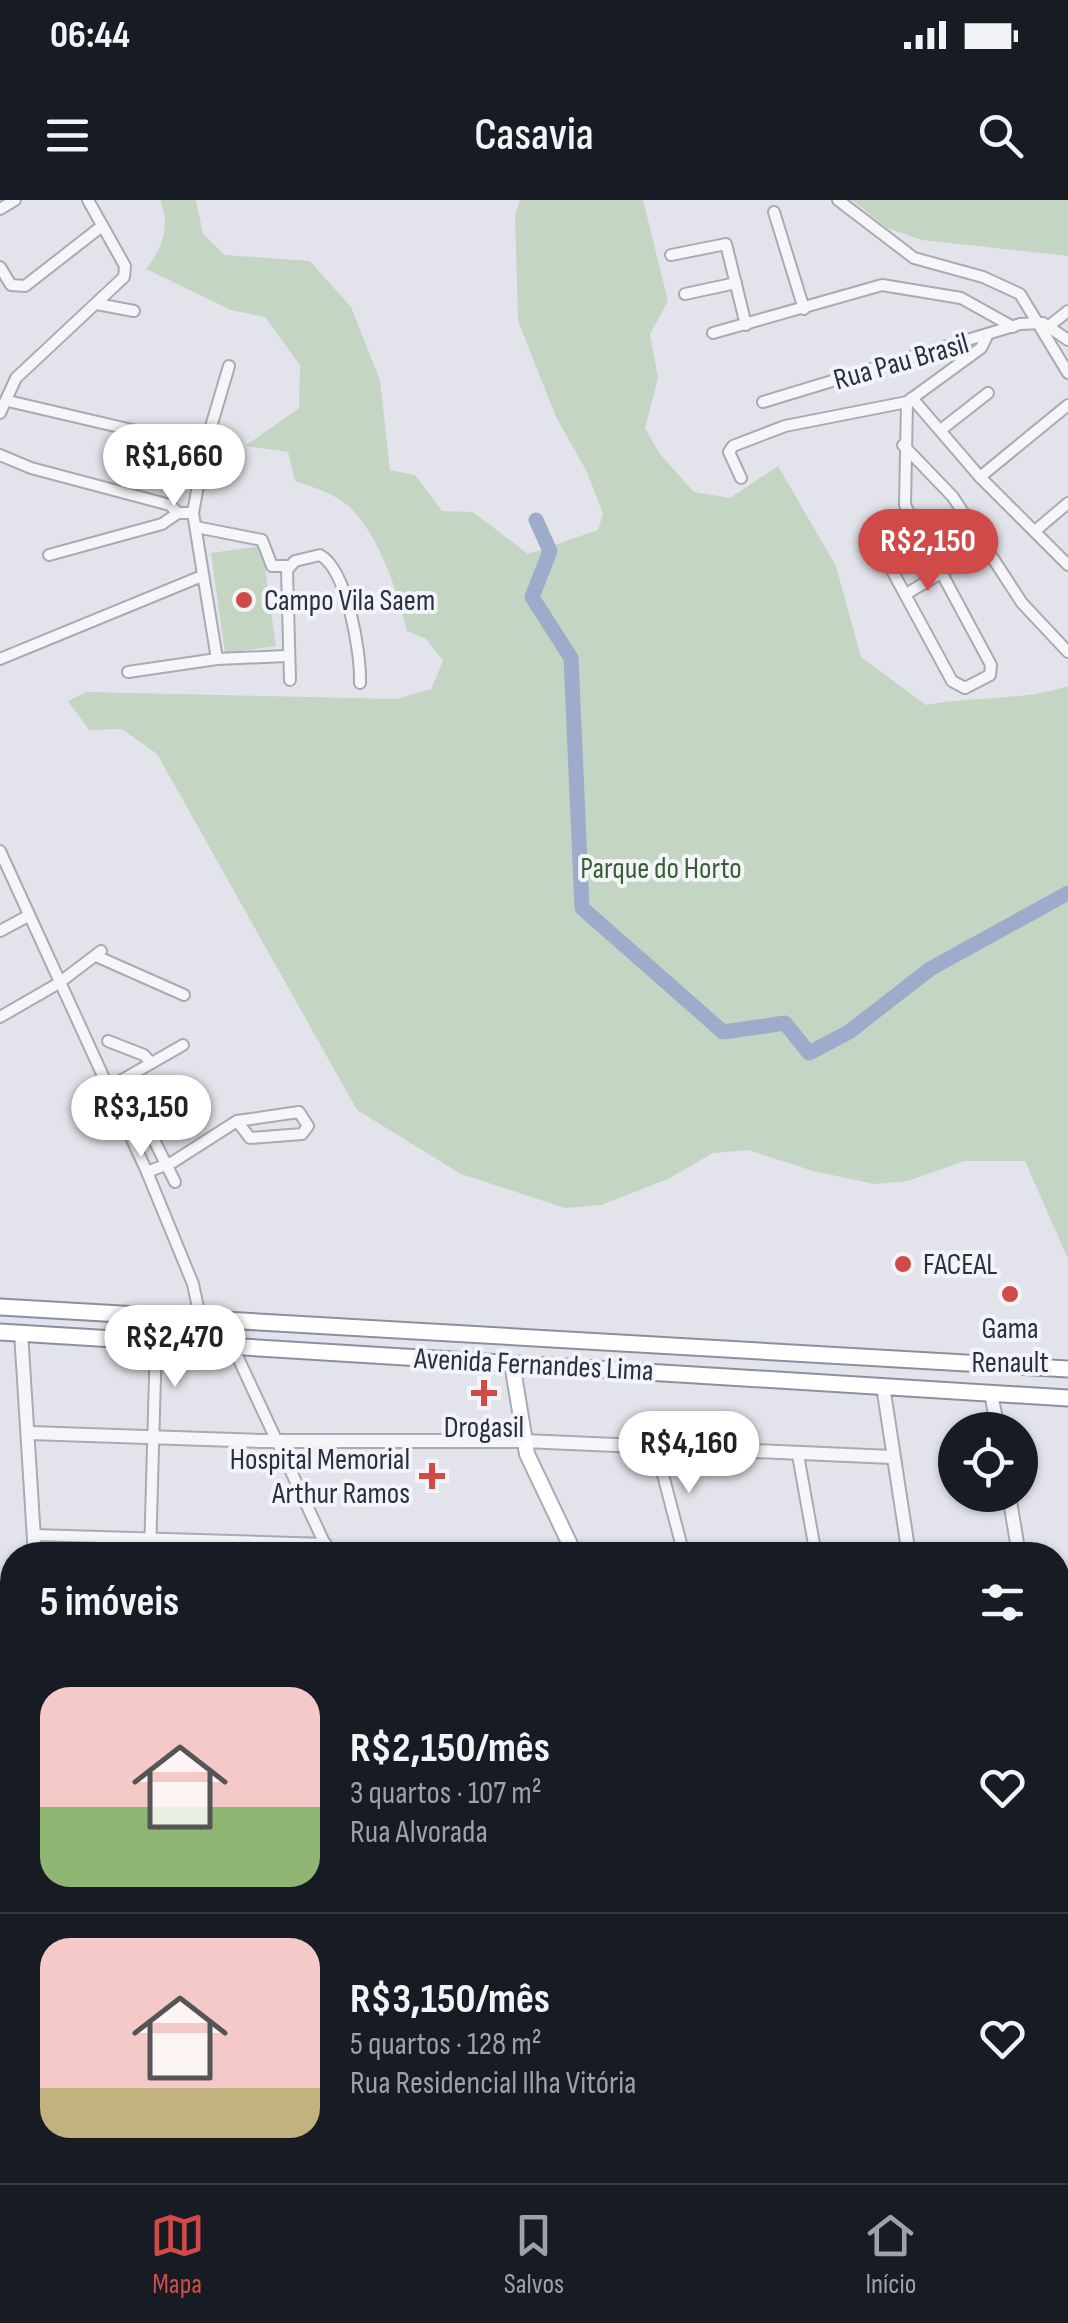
<!DOCTYPE html>
<html lang="pt">
<head>
<meta charset="utf-8">
<style>
	:root { --surface:#171b24; --page:#20242c; --text:#f1f3f6; --muted:#9ea1a6; --line:#363941; --accent:#d04b48 }
	body { margin:0; font-family:"Sofia Sans Condensed",sans-serif; background:var(--page); color:var(--text); height:100vh; display:flex; flex-direction:column; font-size:38px; white-space:nowrap }
	* { box-sizing:border-box; margin:0 }
	p { font-size:32px; color:var(--muted) }
	.icon { flex:none; width:55px; height:55px; fill:none; stroke:currentColor; stroke-width:2; stroke-linecap:round; stroke-linejoin:round }
	.map { position:relative; flex:1; overflow:hidden }
	.drawer { position:absolute; left:0px; top:1342px; width:1070px; height:642px; display:flex; flex-direction:column; background:var(--surface); border-radius:40px 40px 0 0; box-shadow:0 2px 8px #0004 }
	.drawer>* { flex:none }
	.tools { position:absolute; left:938px; top:1212px; display:grid; gap:20px }
	.tools a { display:grid; place-items:center; width:100px; height:100px; border-radius:50%; background:var(--surface); box-shadow:0 2px 8px #0004; font-size:50px }
	.price { position:absolute; translate:-50% -85px; padding:0 22px; border-radius:35px; background:#fff; color:#222; font-size:32px; line-height:65px; filter:drop-shadow(0 2px 5px #0008) }
	.price::after { content:''; position:absolute; left:50%; top:60px; width:30px; height:22px; margin-left:-15px; background:inherit; clip-path:polygon(0 0,100% 0,50% 100%) }
	.price.active { background:var(--accent); color:#fff }
	ul { padding:0; list-style:none }
	li { display:flex; align-items:center; gap:30px; height:250px; padding:0 40px }
	li+li { border-top:2px solid var(--line) }
	li span { display:grid; place-items:center; flex:none; width:280px; height:200px; border-radius:30px; color:#555 }
	li>.icon { margin-inline-start:auto }
	span .icon { width:120px; height:120px; fill:#fffc; stroke-width:1 }
	li b { font-size:42px }
	h2 { display:flex; justify-content:space-between; align-items:center; height:120px; padding:0 40px; font-size:42px }
	.status { display:flex; justify-content:space-between; align-items:center; height:70px; padding:0 50px; background:var(--surface); direction:ltr }
	.status svg { height:28px; fill:currentColor }
	header { display:flex; justify-content:space-between; align-items:center; height:130px; padding:0 40px; background:var(--surface); font-size:45px; font-weight:600 }
	.tabs { display:flex; justify-content:space-around; align-items:center; height:140px; border-top:2px solid var(--line); background:var(--surface); font-size:28px; color:var(--muted) }
	.tabs a { display:grid; justify-items:center; gap:5px }
	.tabs .active { color:var(--accent) }
	.map>svg:first-child { display:block }
</style>
</head>
<body>
<div class="status"><b>06:44</b><svg viewBox="0 0 49 12"><path d="M0 12V9h3v3zM5 12V6h3v6zM10 12V3h3v9zM15 12V0h3v12zM26 1h20v11H26zM47 4h2v5h-2z"/></svg></div>
<header><svg class="icon" aria-label="menu" viewBox="0 0 24 24"><path d="M4 6h16M4 12h16M4 18h16"/></svg>Casavia<svg class="icon" aria-label="search" viewBox="0 0 24 24"><circle cx="10" cy="10" r="6"/><path d="M15 15l6 6"/></svg></header>
<div class="map">
<svg width="1068" height="1983" viewBox="0 0 1068 1983">
	<rect width="100%" height="100%" fill="#e3e4eb"/>
	<g fill="#c5d5c4">
		<path d="M160,0H196L203,34L225,55L310,61L351,107L380,180L390,270L415,275L442,311L473,312L528,354L598,330L603,314L587,272L556,217L518,121L515,15L520,0H643L668,101L650,134L658,178L645,228L659,253L694,292L730,298L778,266L836,366L861,457L926,505C973,496 1023,501 1068,486V1059L1025,961H964L908,981L874,984L813,971L748,950L713,953L668,979L601,1005L565,1008L461,974L357,910L157,554L122,529L89,530L68,501L87,492L396,499L431,489L443,461L426,439L407,431C398,392 375,321 339,299C326,291 309,286 295,281L288,252L245,246L299,208L300,165L265,117L231,110L146,69C162,49 171,25 160,0Z"/>
		<path d="M852,0H1068V56L922,40L887,28Z"/>
		<path d="M262,346L276,446L225,453L211,353Z"/>
	</g>
	<g fill="none" stroke-linecap="round" stroke-linejoin="round">
		<path stroke="#9eaccb" stroke-width="15" d="M536,320L550,351L532,397L571,458L582,708L723,832L785,823L809,853L849,832L930,769L1068,693"/>
		<defs>
			<g id="minor">
				<path d="M838,0L914,58L983,77L1020,94L1068,173"/>
				<path d="M0,9L15,0"/>
				<path d="M774,12L804,109"/>
				<path d="M671,55L726,44L746,125"/>
				<path d="M0,67L11,85L25,86L102,26"/>
				<path d="M685,94L736,83"/>
				<path d="M97,104L134,111"/>
				<path d="M1049,126L1068,111"/>
				<path d="M713,133L882,85L961,98L1013,127"/>
				<path d="M912,198L980,277L1068,365"/>
				<path d="M8,201L205,247"/>
				<path d="M763,202L1020,124L1043,123L1068,140"/>
				<path d="M0,213L16,178L124,77L125,66L88,0"/>
				<path d="M942,229L988,193"/>
				<path d="M903,245L953,297L1022,403L1068,452"/>
				<path d="M0,255L31,268L170,305L178,313H193"/>
				<path d="M980,277L1068,205"/>
				<path d="M741,278L729,252L733,246L785,226L907,202L981,148L986,138"/>
				<path d="M196,327L262,340L272,366H288"/>
				<path d="M869,328L952,481L965,488L990,475L991,465L905,305L907,202"/>
				<path d="M1035,331L1068,303"/>
				<path d="M49,355L162,324L178,313"/>
				<path d="M906,394L986,346"/>
				<path d="M0,459L202,376"/>
				<path d="M217,459L193,313L205,247L229,166"/>
				<path d="M128,472L217,459L286,456"/>
				<path d="M290,480L287,370L295,361L320,355C347,370 361,452 360,483"/>
				<path d="M0,651L147,972L193,1084L200,1117"/>
				<path d="M0,731L28,716"/>
				<path d="M96,756L184,795"/>
				<path d="M0,817L59,783L101,751"/>
				<path d="M108,841L144,855L151,863"/>
				<path d="M108,888L183,845"/>
				<path d="M144,920L175,982"/>
				<path d="M147,972L173,962L237,921L299,912L308,926L302,934L250,938L237,921"/>
				<path d="M232,1145L330,1355"/>
				<path d="M656,1248L684,1355"/>
				<path d="M798,1255L816,1355"/>
				<path d="M34,1335L326,1344"/>
				<path d="M150,1355L156,1141"/>
				<path d="M1058,1576L1068,1636"/>
				<path d="M0,1723L12,1720"/>
				<path d="M0,1816L12,1813"/>
				<path d="M1058,1884L1068,1882"/>
				<path d="M0,1910L12,1907"/>
				<path d="M178,1972V1983"/>
				<path d="M235,1972V1983"/>
				<path d="M298,1972V1983"/>
				<path d="M498,1972L503,1983"/>
				<path d="M607,1972L612,1983"/>
				<path d="M696,1972L700,1983"/>
				<path d="M1014,1972L1015,1983"/>
				<path d="M125,1983V1972"/>
				<path d="M374,1983L392,1977"/>
			</g>
			<g id="tertiary">
				<path d="M21,1132L35,1355"/>
				<path d="M883,1186L909,1355"/>
				<path d="M991,1193L998,1230"/>
				<path d="M30,1233L260,1241H524L892,1257"/>
				<path d="M1009,1295L1019,1355"/>
				<path d="M1058,1448L1068,1446"/>
				<path d="M1058,1615L1068,1613"/>
				<path d="M0,1651L12,1648"/>
				<path d="M0,1662L12,1661"/>
				<path d="M59,1972V1983"/>
			</g>
			<g id="secondary">
				<path d="M512,1163L527,1254L575,1355"/>
				<path d="M924,1972L931,1983"/>
			</g>
			<g id="trunk">
				<path d="M0,1107L1068,1169"/>
				<path d="M0,1132L1068,1198"/>
			</g>
		</defs>
		<use href="#minor" stroke="#a8aab5" stroke-width="14"/>
		<use href="#tertiary" stroke="#a8aab5" stroke-width="16"/>
		<use href="#secondary" stroke="#a8aab5" stroke-width="18"/>
		<use href="#trunk" stroke="#8a8fa2" stroke-width="19"/>
		<use href="#minor" stroke="#f6f6f9" stroke-width="10"/>
		<use href="#tertiary" stroke="#f6f6f9" stroke-width="12"/>
		<use href="#secondary" stroke="#fff" stroke-width="14"/>
		<use href="#trunk" stroke="#fff" stroke-width="15"/>
	</g>
	<g fill="#d04b48" stroke="#f2f4f8" stroke-width="4">
		<circle cx="244" cy="400" r="10"/>
		<circle cx="903" cy="1064" r="10"/>
		<circle cx="1010" cy="1094" r="10"/>
		<path d="M479 1178h10v10h10v10h-10v10h-10v-10h-10v-10h10z"/>
		<path d="M427 1261h10v10h10v10h-10v10h-10v-10h-10v-10h10z"/>
	</g>
	<g text-anchor="middle" stroke-width="8" stroke-linejoin="round" paint-order="stroke">
		<g font-size="30" fill="#2a2f43" stroke="#f2f4f8">
			<text transform="translate(901 161) rotate(-16)" y="10">Rua Pau Brasil</text>
			<text transform="translate(534 1164) rotate(3)" y="10">Avenida Fernandes Lima</text>
		</g>
		<g font-size="30" fill="#2a2f43" stroke="#f2f4f8" text-anchor="start">
			<text x="264" y="410">Campo Vila Saem</text>
			<text x="923" y="1074">FACEAL</text>
			<text x="1010" y="1138" text-anchor="middle">Gama<tspan x="1010" dy="34">Renault</tspan></text>
			<text x="484" y="1237" text-anchor="middle">Drogasil</text>
			<text x="410" y="1269" text-anchor="end">Hospital Memorial<tspan x="410" dy="34">Arthur Ramos</tspan></text>
		</g>
		<g font-size="30" fill="#385f37" stroke="#f2f4f8">
			<text x="661" y="678">Parque do Horto</text>
		</g>
	</g>
</svg>
<div class="tools">
<a><svg class="icon" aria-label="locate" viewBox="0 0 24 24"><circle cx="12" cy="12" r="6"/><path d="M12 2v4M12 18v4M2 12h4M18 12h4"/></svg></a>
</div>
<b class="price" style="left:174px;top:309px">R$1,660</b>
<b class="price active" style="left:928px;top:394px">R$2,150</b>
<b class="price" style="left:141px;top:960px">R$3,150</b>
<b class="price" style="left:175px;top:1190px">R$2,470</b>
<b class="price" style="left:689px;top:1296px">R$4,160</b>
<section class="drawer">
<h2>5 imóveis<svg class="icon" aria-label="filters" viewBox="0 0 24 24"><path d="M4 7h16M4 17h16"/><circle cx="9" cy="7" r="2"/><circle cx="15" cy="17" r="2"/></svg></h2>
<ul>
<li><span style="background:linear-gradient(#f6c9c9 60%,#8fb573 0)"><svg class="icon" aria-label="home" viewBox="0 0 24 24"><path d="M3 11l9-7 9 7M6 9v11h12V9"/></svg></span><div><b>R$2,150/mês</b><p>3 quartos · 107 m²</p><p>Rua Alvorada</p></div><svg class="icon" aria-label="heart" viewBox="0 0 24 24"><path d="M12 20l-8-8c-3-5 5-10 8-4 3-6 11-1 8 4z"/></svg></li>
<li><span style="background:linear-gradient(#f6c9c9 75%,#c2b280 0)"><svg class="icon" aria-label="home" viewBox="0 0 24 24"><path d="M3 11l9-7 9 7M6 9v11h12V9"/></svg></span><div><b>R$3,150/mês</b><p>5 quartos · 128 m²</p><p>Rua Residencial Ilha Vitória</p></div><svg class="icon" aria-label="heart" viewBox="0 0 24 24"><path d="M12 20l-8-8c-3-5 5-10 8-4 3-6 11-1 8 4z"/></svg></li>
</ul>
</section>
</div>
<nav class="tabs">
<a class="active"><svg class="icon" aria-label="map" viewBox="0 0 24 24"><path d="M3 6l6-2 6 2 6-2v14l-6 2-6-2-6 2zM9 4v14M15 6v14"/></svg>Mapa</a>
<a><svg class="icon" aria-label="saved" viewBox="0 0 24 24"><path d="M7 4h10v16l-5-4-5 4z"/></svg>Salvos</a>
<a><svg class="icon" aria-label="home" viewBox="0 0 24 24"><path d="M3 11l9-7 9 7M6 9v11h12V9"/></svg>Início</a>
</nav>
</body>
</html>
